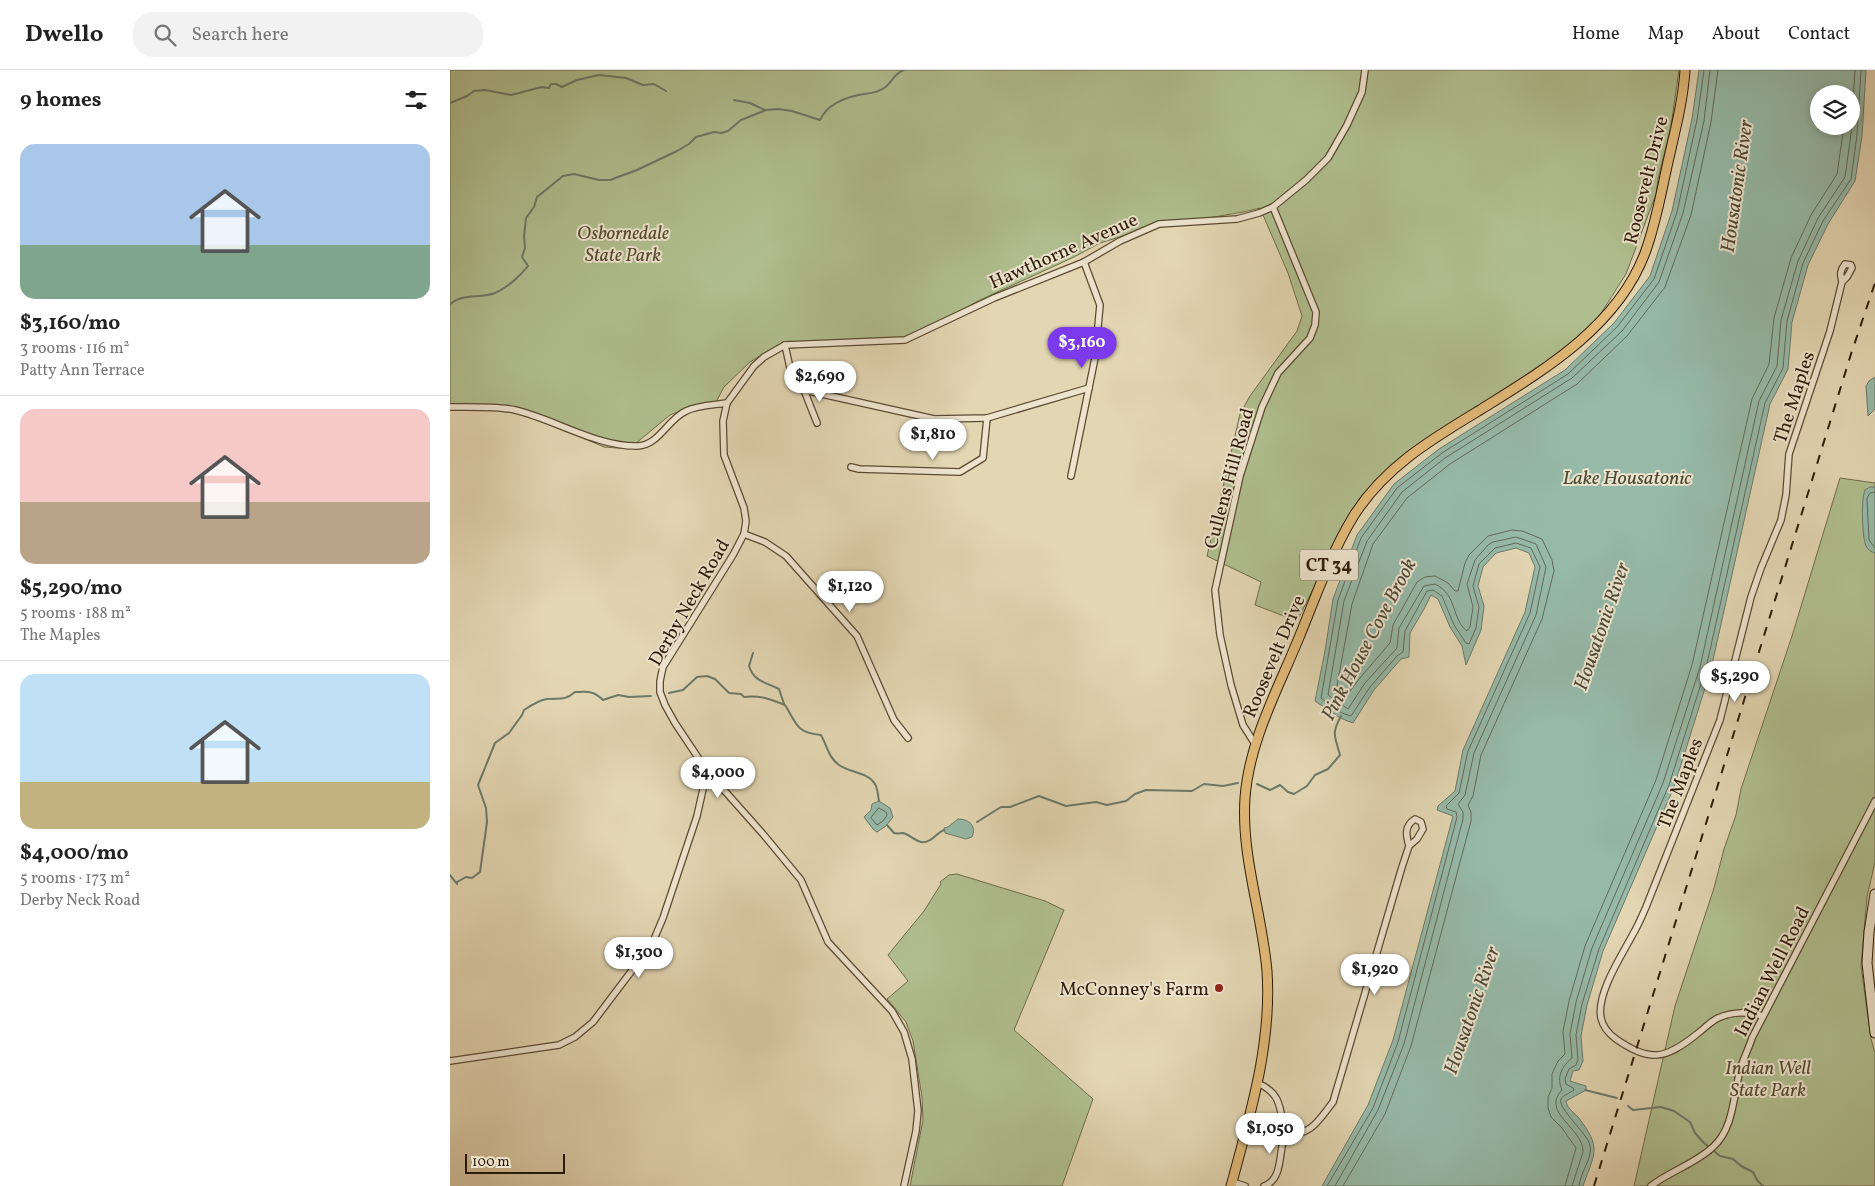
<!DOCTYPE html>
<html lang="en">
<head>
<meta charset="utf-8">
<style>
	:root { --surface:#fff; --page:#f2f2f2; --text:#222; --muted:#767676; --line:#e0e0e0; --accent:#7c3aed }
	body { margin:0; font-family:Vollkorn,serif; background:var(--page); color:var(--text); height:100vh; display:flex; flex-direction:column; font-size:19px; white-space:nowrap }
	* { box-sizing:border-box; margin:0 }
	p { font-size:16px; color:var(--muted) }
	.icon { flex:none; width:28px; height:28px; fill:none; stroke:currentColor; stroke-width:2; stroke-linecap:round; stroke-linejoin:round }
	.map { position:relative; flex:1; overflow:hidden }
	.details { display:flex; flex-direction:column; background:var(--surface); width:450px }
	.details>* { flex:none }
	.tools { position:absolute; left:1360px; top:15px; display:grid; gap:10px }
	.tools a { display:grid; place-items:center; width:50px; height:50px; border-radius:50%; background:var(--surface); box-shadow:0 2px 8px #0003; font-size:25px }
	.scale { position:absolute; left:15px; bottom:12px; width:100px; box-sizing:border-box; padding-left:5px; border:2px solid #2e1b08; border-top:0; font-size:14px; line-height:18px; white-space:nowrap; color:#2e1b08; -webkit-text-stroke:4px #ede4ce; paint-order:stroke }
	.price { position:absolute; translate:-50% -42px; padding:0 11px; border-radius:18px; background:#fff; color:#222; font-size:16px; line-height:32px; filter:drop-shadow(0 1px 2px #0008) }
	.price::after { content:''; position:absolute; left:50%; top:30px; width:15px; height:11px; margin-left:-8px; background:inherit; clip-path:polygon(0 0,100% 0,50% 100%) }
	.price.current { background:var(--accent); color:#fff }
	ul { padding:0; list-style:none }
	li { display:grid; align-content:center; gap:10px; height:265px; padding:0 20px }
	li+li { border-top:1px solid var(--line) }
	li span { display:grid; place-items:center; height:155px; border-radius:15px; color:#555 }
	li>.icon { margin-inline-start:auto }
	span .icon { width:90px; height:90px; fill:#fffc; stroke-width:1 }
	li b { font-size:21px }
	h2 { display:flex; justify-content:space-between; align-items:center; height:60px; padding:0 20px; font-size:21px }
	header { display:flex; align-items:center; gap:30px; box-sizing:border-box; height:70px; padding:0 25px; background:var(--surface); border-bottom:1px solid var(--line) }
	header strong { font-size:24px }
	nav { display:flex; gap:28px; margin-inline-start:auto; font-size:18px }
	.search { width:350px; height:45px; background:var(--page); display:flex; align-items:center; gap:12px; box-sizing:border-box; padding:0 18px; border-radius:20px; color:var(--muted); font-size:19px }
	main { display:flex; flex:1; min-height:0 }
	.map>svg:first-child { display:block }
</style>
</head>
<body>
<header>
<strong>Dwello</strong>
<div class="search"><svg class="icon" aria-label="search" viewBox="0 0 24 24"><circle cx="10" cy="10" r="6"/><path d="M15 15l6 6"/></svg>Search here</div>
<nav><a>Home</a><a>Map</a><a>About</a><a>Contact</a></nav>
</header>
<main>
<section class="details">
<h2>9 homes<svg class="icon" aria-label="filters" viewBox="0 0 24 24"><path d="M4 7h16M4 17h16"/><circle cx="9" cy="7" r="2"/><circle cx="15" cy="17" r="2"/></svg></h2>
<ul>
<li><span style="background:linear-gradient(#a9c7e8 65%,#7fa58c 0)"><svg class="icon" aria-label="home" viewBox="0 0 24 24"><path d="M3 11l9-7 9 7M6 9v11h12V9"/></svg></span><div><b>$3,160/mo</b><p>3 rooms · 116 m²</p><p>Patty Ann Terrace</p></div></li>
<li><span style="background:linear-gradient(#f6c9c9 60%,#b9a48a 0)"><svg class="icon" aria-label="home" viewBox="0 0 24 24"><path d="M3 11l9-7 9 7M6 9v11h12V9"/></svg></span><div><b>$5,290/mo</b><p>5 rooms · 188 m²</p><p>The Maples</p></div></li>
<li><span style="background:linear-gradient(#bfe0f5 70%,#c2b280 0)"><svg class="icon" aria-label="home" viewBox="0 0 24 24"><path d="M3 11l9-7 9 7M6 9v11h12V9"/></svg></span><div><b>$4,000/mo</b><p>5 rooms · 173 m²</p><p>Derby Neck Road</p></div></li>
</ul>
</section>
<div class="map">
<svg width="1425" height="1116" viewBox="0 0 1425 1116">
	<rect width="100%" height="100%" fill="#e3d6b3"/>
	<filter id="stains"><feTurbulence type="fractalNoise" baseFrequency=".004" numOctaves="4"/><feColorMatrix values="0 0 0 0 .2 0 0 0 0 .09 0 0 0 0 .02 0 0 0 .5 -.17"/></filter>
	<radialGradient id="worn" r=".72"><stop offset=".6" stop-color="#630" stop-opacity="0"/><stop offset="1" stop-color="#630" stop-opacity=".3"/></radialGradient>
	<g fill="#b0be8f" stroke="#6f6c4c">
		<path d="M0,0H1229L1221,56L1208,109L1206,124L1176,204L1148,248L1120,277L928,409L909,429L847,551L805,535L811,512L757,486L790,344L800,326L847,261L852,246L838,203L810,138L793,142L699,158L650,173L622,188L530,230L455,270L342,278L318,281L300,292L274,317L265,334L241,337L220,345L179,379L154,377L105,356L53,339L0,335Z"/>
		<path d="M1390,408L1425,413V792L1417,827L1411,896L1421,969L1425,983V1116H1184L1225,936L1264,818L1274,779L1286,745L1291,719L1342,566Z"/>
		<path d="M507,804L595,831L614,840L564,960L643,1029L612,1116H460L473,1050L472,1027L463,971L456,952L437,929L458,911L438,885L474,841L491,814L490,812L499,805Z"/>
	</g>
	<g fill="#96b9a8" stroke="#6c7a68" fill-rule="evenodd">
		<path d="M1249,0H1416L1412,66L1405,111L1378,154L1358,195L1342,252L1338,299L1320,334L1261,599L1224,717L1153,881L1137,935L1131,966L1133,991L1129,1000L1123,1001L1120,1011L1136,1016V1020L1116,1031C1117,1038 1123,1042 1128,1047C1152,1078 1145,1082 1133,1116H872L918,1035L943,970L1003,746L987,740L988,736L1005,721L1013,680L1075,542L1085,497L1079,483L1066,478L1046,483L1033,497L1028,516L1034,536L1031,560L1016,595L1012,576L1000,557L988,529L981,525L974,539L960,563L959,587L951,589L924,620L903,653L890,648L865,631L875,581L883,529L907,465L944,414L989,379L1115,300L1164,253L1200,206L1222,141L1242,49ZM1369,24H1401V56H1369Z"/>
		<path d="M1425,307V339L1418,346L1416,316L1419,311Z"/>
		<path d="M1420,417H1425V483C1421,482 1418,480 1416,476C1412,468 1411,428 1415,420Z"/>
		<path d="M429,731L440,738L443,747L436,756L427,762L423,759L414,747L421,740L422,734Z"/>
		<path d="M508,749C519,749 527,756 522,767L516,769L495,763L494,758L498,757Z"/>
	</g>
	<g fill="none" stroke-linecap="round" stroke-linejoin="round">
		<g stroke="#626a58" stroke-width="1">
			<path d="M1425,422L1420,423L1417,428L1419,470L1425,478"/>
			<path d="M429,738L436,742L437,745L433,751L427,755L421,748Z"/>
			<path d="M877,1116L923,1038L948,972L1007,747L1006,742L997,739L996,736L1009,723L1018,681L1080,543L1090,497L1081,478L1066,473L1045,478L1029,494L1023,516L1029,537L1026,558L1019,574L1016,573L1004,555L992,526L983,520L977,521L955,561L953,582L947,586L920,617L901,646L892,643L871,628L888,530L911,468L947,418L992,383L1118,304L1167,257L1204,209L1227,142L1247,50L1254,0"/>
			<path d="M885,1116L928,1040L954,974L1013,749V742L1008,734L1015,725L1024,683L1086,545L1096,497L1086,474L1066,467L1043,472L1038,475L1025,490L1017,514L1023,537L1020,557L1017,561C1001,549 1008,525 985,514L974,516L949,558L947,578L915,613L898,639L878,625L894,531L917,471L952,422L995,388L1122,308L1172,261L1209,212L1233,143L1254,51L1260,0"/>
			<path d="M893,1116L935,1044L961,976L1021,751V742L1018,735L1023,726L1031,685L1092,549L1104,501L1102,490L1092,469L1072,461L1062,460L1038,466L1019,485L1015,493L1008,521H1005L998,513L985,506L975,507L967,512L943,555L940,573L909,609L895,628L886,621L902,534L923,474L957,428L1000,394L1127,314L1177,266L1215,217L1241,145L1261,52L1268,0"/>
			<path d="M1115,1116L1126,1078L1112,1058L1101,1047L1098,1038V1027L1102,1018V1004L1108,991L1115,984L1113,962L1119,931L1135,876L1206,710L1242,595L1302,329L1319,294L1324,248L1341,188L1361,145L1387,104L1394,56"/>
			<path d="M1122,1116L1133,1082C1134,1058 1090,1043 1112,1020C1106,1007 1112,996 1122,988L1120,964L1126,932L1142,878L1213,713L1250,597L1309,331L1327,296L1331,250L1348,191L1368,148L1395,107L1401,64L1405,0"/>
			<path d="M1129,1116C1130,1103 1143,1088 1140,1075C1137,1063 1107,1038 1111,1029C1113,1025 1120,1023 1124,1020L1123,1018L1116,1014L1115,1009L1119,999L1126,995L1128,990L1126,965L1132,934L1149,879L1219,715L1256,598L1315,333L1333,298L1337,251L1353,193L1373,151L1401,109L1407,65L1411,0"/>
		</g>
		<g stroke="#6c7a68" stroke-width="2">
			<path d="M284,30L300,33L315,40"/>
			<path d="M0,33L17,26L24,21L35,20L61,25L92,17L99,18L101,14H106L112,17L127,10L149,5L176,8L193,15L204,14L216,21"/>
			<path d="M0,234C12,223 30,229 45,223C57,218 70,206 78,196L72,187L75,178L74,166L76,148L84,137L87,127L113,106L124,104L149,110H160L187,100L227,81L239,74L246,67L264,62L271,63L278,61L291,50L316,40L328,39L342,41L370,50C377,35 392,29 408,25C417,23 426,24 434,18C442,13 444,3 454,0"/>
			<path d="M303,583L299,596C304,612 316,612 329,619L334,634"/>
			<path d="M219,623L233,620L247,607L257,606L265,609L279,623L291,624L294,627C310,625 320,629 335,635C347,654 346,663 371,665C377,676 379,688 389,695C400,703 420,702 426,716C428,721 428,726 429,731"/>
			<path d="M807,714L820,720L830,715L838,722L844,724L857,716L865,705L878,699L890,685C885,666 881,664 891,646"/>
			<path d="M527,752L551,737H560L589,726L616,736L646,732L657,735L676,731L685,724L696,720L742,721L754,714L773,716L788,713"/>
			<path d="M437,755L444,763C447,764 450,763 453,763C462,765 469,777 480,770C486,767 488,762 494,760"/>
			<path d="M0,805L7,814V812L16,807L22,808L30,802L37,752L36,738L28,715L45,673L59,663L72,645L74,640C80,636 89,630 97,629C109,628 115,631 125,622C138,622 143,620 153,630L168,625L179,627L201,626"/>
			<path d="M1135,1020L1167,1028"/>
			<path d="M1178,1036L1183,1040L1211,1037L1224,1041L1240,1052L1245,1063L1254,1073L1270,1086L1283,1089L1291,1096L1303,1102L1307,1110L1313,1116"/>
		</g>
		<defs>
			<g id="minor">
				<path d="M335,275L340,298L354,320L367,353"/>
				<path d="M354,320L484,349L537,348L639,318"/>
				<path d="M0,337C18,337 48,336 65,340C104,349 147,377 188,376C209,375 218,349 236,341C248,335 265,335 277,333"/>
				<path d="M401,397L409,399L510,402L533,388L537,348"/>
				<path d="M621,406L645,288L650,235L634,192"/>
				<path d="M294,464L315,472L336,486L407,566L444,650L458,668"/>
				<path d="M805,674L793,655L781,615L770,565L765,520L790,406L812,337L828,303L860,268L865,255L866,242L823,137"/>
				<path d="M1313,946C1297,942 1284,941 1268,948C1261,951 1254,959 1247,964C1216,989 1200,993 1166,969C1159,964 1153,957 1151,948C1146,924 1172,885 1183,864C1188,856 1192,846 1196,837L1270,650L1301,527L1311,498L1331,450L1336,425L1339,384L1380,261L1392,212L1397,207L1402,198L1401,195L1395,194C1390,200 1390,204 1392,212"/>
				<path d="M0,991L109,975L125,967L143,952L202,874L213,848L247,746L257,701"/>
				<path d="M807,1013C833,1023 830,1042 835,1065C862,1065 868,1051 883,1032L952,797L959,776L967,769L973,759L971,752L965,749C954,756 956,765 959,776"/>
				<path d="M782,1112L795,1116"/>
				<path d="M454,1116L466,1061L468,1041L462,989L454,962L442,941L378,872L351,810L313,764L257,701L225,653L215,635L210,622V611L213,597L283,485L294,464L296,451L294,438L274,385L273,351L277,333L304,296L314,287L335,275L455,270L544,228L634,192L670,171L709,154L787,149L809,143L823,137L856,110L878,88L897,55L912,22L915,0"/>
				<path d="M814,1116C834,1109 828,1081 835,1065"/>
				<path d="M1201,1116C1220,1101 1245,1094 1263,1077C1285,1057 1283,1023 1291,997C1294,987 1299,978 1302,968L1425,731"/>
			</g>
			<path id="secondary" d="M1425,824L1419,862L1417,893L1425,963"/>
			<path id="primary" d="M781,1116C800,1045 822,974 817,901C812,843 791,786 795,728C799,672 827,621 848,570C865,529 880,485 903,447C934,397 982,369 1030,340C1094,300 1167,257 1195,183C1205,156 1210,129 1216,101C1223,68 1233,34 1235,0"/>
		</defs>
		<use href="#minor" stroke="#5b4a33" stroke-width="8"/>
		<use href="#secondary" stroke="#2e1b08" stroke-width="11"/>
		<use href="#primary" stroke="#2e1b08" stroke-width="11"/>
		<use href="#minor" stroke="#ede4ce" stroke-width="5.5"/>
		<use href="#secondary" stroke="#ede4ce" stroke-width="9"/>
		<use href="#primary" stroke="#e2bb7a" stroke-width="9"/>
		<path stroke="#2e1b08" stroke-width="2" stroke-dasharray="9 9" stroke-linecap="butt" d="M1144,1116L1401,284L1425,213"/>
	</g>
	<circle fill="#8f2418" stroke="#ede4ce" stroke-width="2" cx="769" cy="918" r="5"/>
	<g text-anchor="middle" stroke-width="4" stroke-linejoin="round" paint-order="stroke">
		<rect fill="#ede4ce" stroke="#675743" stroke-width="1" x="850" y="479.5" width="58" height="31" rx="4"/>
		<g font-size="18" font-weight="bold" fill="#2e1b08">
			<text x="879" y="501">CT 34</text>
		</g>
		<g font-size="19" fill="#2e1b08" stroke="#ede4ce">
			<text transform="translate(1195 110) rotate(-76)" y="7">Roosevelt Drive</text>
			<text transform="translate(613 180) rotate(-24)" y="7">Hawthorne Avenue</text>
			<text transform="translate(1343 327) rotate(-72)" y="7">The Maples</text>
			<text transform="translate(778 408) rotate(-75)" y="7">Cullens Hill Road</text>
			<text transform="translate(238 532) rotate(-60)" y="7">Derby Neck Road</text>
			<text transform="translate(823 586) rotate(-67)" y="7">Roosevelt Drive</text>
			<text transform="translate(1229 713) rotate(-69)" y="7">The Maples</text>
			<text transform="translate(1321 901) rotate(-63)" y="7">Indian Well Road</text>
		</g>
		<g font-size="19" font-style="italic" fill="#554c30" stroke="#ede4ce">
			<text x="173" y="169">Osbornedale<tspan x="173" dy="22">State Park</tspan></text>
			<text x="1318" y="1004">Indian Well<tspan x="1318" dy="22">State Park</tspan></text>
		</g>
		<g font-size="19" fill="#2e1b08" stroke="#ede4ce" text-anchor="end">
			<text x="759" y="925">McConney's Farm</text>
		</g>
		<g font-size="20" font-style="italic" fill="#4d4a38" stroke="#ede4ce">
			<text transform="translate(1286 116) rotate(-82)" y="7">Housatonic River</text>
			<text x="1177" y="414">Lake Housatonic</text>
			<text transform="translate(1151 556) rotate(-71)" y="7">Housatonic River</text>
			<text transform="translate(918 569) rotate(-62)" y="7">Pink House Cove Brook</text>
			<text transform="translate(1021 940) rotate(-71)" y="7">Housatonic River</text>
		</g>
	</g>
	<rect width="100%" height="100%" filter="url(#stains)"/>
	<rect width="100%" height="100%" fill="url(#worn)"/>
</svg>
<div class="tools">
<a><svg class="icon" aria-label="layers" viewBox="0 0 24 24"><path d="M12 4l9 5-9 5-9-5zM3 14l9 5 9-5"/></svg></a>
</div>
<div class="scale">100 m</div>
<b class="price current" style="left:632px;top:299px">$3,160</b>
<b class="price" style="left:370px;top:333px">$2,690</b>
<b class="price" style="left:483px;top:391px">$1,810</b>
<b class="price" style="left:400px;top:543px">$1,120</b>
<b class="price" style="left:1285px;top:633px">$5,290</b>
<b class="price" style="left:268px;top:729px">$4,000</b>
<b class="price" style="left:189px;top:909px">$1,300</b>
<b class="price" style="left:925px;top:926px">$1,920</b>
<b class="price" style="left:820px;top:1085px">$1,050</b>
</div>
</main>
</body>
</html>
